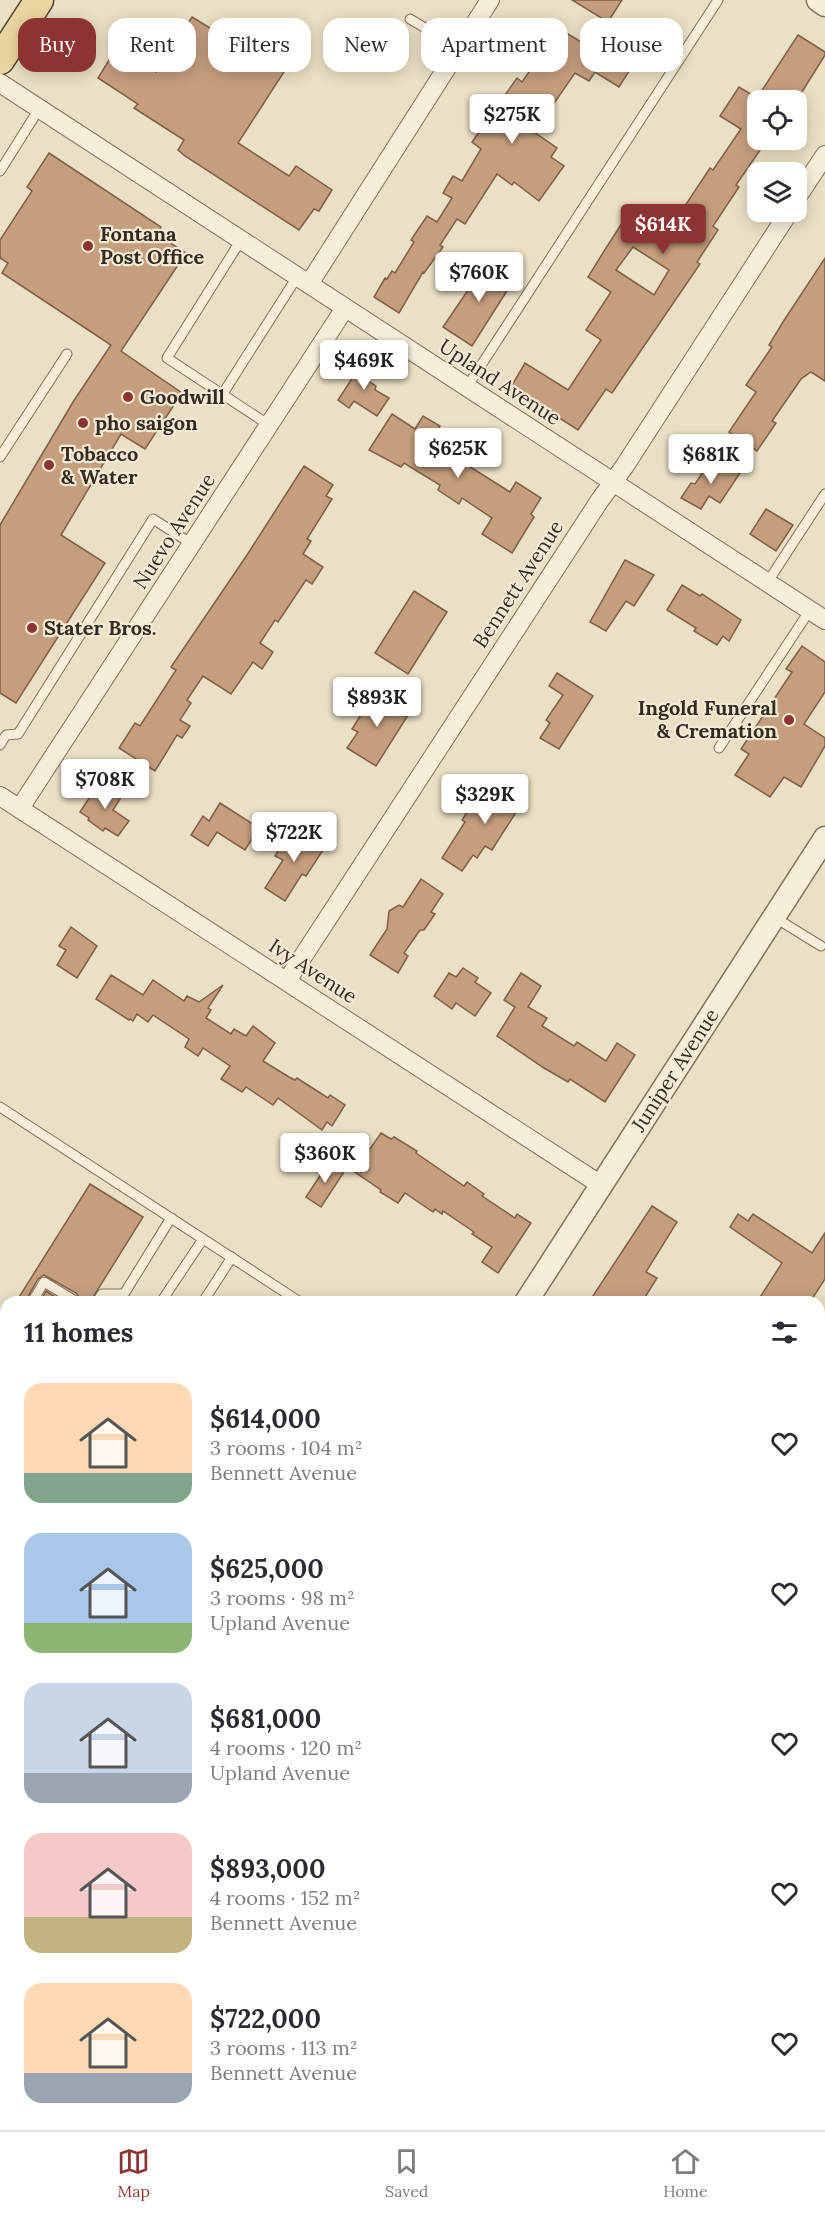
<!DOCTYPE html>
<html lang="en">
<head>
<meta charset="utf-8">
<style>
	:root { --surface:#fff; --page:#f2f2f3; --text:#2b2b33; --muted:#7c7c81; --line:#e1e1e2; --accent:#8d3432 }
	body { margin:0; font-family:Lora,serif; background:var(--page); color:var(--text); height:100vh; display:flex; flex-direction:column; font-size:22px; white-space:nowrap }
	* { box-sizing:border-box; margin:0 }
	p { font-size:20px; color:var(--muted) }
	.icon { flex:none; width:33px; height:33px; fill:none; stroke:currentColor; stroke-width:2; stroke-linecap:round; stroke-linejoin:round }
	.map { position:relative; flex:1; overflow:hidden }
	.panel { position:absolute; left:0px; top:1296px; width:825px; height:834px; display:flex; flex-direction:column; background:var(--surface); border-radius:18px 18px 0 0; box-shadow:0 3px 15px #0003 }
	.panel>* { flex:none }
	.top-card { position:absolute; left:18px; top:18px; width:789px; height:54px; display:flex; gap:12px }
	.controls { position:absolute; left:747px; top:90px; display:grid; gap:12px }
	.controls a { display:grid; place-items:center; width:60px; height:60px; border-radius:12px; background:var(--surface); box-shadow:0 3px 15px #0003; font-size:30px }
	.price { position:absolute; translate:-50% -51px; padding:0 14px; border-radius:6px; background:#fff; color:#222; font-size:20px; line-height:39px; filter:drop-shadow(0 2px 3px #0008) }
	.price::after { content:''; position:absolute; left:50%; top:36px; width:18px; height:14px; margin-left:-9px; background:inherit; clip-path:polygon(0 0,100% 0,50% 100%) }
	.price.on { background:var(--accent); color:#fff }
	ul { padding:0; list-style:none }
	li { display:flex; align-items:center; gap:18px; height:150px; padding:0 24px }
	li span { display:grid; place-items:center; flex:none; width:168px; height:120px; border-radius:18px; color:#555 }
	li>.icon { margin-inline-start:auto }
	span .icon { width:72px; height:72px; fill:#fffc; stroke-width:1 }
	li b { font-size:26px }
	h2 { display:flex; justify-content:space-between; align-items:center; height:72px; padding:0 24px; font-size:26px }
	.pill { padding:0 21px; border-radius:18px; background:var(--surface); box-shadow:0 3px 15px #0003; font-size:21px; line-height:54px }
	.pill.on { background:var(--accent); color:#fff }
	.tabs { display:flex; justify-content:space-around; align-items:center; height:84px; border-top:2px solid var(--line); background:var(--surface); font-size:16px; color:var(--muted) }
	.tabs a { display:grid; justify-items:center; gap:3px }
	.tabs .on { color:var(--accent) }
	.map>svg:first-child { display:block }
</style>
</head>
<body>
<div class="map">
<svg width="825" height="2130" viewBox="0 0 825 2130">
	<rect width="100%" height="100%" fill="#eae0c5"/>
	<g fill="#c59e7e" stroke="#815e45" stroke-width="1.5" fill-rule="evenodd">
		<path d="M572,0H622L608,22Z"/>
		<path d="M192,17L220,34L218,38L246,59L260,40L291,61L238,143L289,176L296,166L332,190L319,211L314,209L299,230L185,156L178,150L184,140L134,108L138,104L98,78L117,47L156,72Z"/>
		<path d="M547,21L602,55L615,34L642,51L619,87L595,72L589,81L575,73L534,132L557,148L551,157L564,166L539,201L514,182L512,185L497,174L465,224L457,219L440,245L443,247L424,273L423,272L399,313L374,297L385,278L387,279L392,271L395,273L414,242L411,240L427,216L437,222L452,198L443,193L453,176L462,181L481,149L472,142L517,78L522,82L543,52L532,46Z"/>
		<path d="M798,35L825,52V55L797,100H758V140H767L736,185L739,187L713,226L718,230L697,262L700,264L612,393L606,389L578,430L511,387L525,363L568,390L601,340L586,330L611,292L588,277L606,248L626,217L648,231L663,209L677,218L710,168L713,170L741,129L720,116L739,87L757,98ZM633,247L669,270L654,295L616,270Z"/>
		<path d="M49,153L161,227L158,235L186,253L121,351L182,393L145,449L121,434L61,535L105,563L16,703L0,693V525L73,402L111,345L2,273L8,263L0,258V240L32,191L27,187Z"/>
		<path d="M491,256L506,265L498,278L510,286L472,346L443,327Z"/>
		<path d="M825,258V381L811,372L801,379L772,421L776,423L757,451L729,432L756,392L746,385L772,347L769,345L783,322Z"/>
		<path d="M364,360L375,367L367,380L376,386L375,390L389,398L377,416L354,401L349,408L338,400Z"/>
		<path d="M392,414L415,429L423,416L440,426L432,440L467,465L510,492L516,482L541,498L531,514L534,517L512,553L482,534L492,518L462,498L459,504L438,490L440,485L404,463L401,467L369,450Z"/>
		<path d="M720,460L740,473L720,503L709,496L701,509L681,498L691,483L695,484L707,466L713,469Z"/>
		<path d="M304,466L333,485L326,496L332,499L307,539L311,541L303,554L323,567L312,584L306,580L278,622L275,620L260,643L273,652L262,669L253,662L231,694L203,676L187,700L191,703L180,720L190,726L182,738L177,735L155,771L119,748L135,723L140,726L176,670L171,667L247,555Z"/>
		<path d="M766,509L793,525L776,551L750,534Z"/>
		<path d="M625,560L654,575L634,606L626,601L606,631L590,622Z"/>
		<path d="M682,585L700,596L702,594L741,620L729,641L723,636L717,645L694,631L696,628L667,610Z"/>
		<path d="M414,591L447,612L408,674L375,653Z"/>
		<path d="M802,646L825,662V692L804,724L825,738V746L801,787L784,777L770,797L735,775L749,754L741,749L792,672L786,669Z"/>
		<path d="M557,673L593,696L559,749L540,738L550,723L546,720L563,695L549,686Z"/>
		<path d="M376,691L410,712L376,766L347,748L358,732L352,729Z"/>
		<path d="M502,778L527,795L492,850L485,846L477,858L473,855L462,871L442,858L465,822L462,820L473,803L483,809Z"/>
		<path d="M100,781L122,796L113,810L129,821L118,836L105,828L103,831L88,820L89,818L80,812Z"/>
		<path d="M220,803L259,828L245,850L217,832L208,846L191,835L203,816L209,821Z"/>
		<path d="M297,829L325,847L306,876L302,874L285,901L265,888L283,860L275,856L285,840L289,843Z"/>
		<path d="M421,879L443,894L431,912L435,914L424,930H420L404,953L408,956L398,973L370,955L387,929L389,911L399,905L403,907Z"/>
		<path d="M71,927L97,946L77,978L57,965L66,950L59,946Z"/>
		<path d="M463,968L478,978L475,982L491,993L475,1016L456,1003L452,1009L434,996L449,973L456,977Z"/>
		<path d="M521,973L541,986L528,1007L547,1018L542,1026L574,1046L577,1042L606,1061L617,1043L635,1055L605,1102L570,1079L568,1082L544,1068L497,1036L515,1007L504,1000Z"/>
		<path d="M111,975L143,995L153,980L184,1001L187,996L199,1002L223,985L208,1008L211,1010L206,1018L231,1034L234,1029L246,1036L253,1026L275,1043L263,1061L289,1077L295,1080L297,1078L328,1098L330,1095L345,1105L332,1126L327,1122L322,1130L278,1098L273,1105L246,1087L242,1092L221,1079L230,1066L203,1048L198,1056L185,1047L189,1039L153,1015L148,1022L137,1014L133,1021L130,1019L129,1020L96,999Z"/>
		<path d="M381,1133L391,1139L394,1137L417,1151L416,1153L464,1186L467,1182L484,1194L482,1196L515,1218L517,1214L531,1223L498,1273L482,1262L492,1247L472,1234L474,1232L443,1211L442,1214L435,1209L433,1212L405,1193L398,1203L380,1192L381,1190L343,1164L358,1141L370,1149Z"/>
		<path d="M329,1162L344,1172L321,1207L306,1197Z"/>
		<path d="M90,1184L143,1217L90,1302H78V1296L76,1293L44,1275L38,1279L25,1302H16Z"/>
		<path d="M652,1206L677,1222L646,1272L657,1278L642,1302H589Z"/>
		<path d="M738,1214L748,1221L753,1214L812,1253L825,1233V1279L810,1302H757L782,1263L730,1227Z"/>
		<path d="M46,1291L63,1302H40Z"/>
	</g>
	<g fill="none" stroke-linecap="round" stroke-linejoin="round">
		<defs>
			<g id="service">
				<path d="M410,19L459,48"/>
				<path d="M0,171L39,109"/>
				<path d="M241,240L167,358L269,425"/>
				<path d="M467,387L718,0"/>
				<path d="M222,395L297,277"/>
				<path d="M0,457L67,354"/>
				<path d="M767,583L825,494"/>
				<path d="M0,745L6,735L18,734L153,519L192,544"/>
				<path d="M719,748L810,610"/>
				<path d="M774,917L821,946"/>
				<path d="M0,1107L300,1302"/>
				<path d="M32,1302L44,1282L72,1299L70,1302"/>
				<path d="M97,1302L102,1294H124L171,1218"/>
				<path d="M161,1302L203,1239"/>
				<path d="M203,1302L232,1257"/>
				<path d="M0,1352L6,1343"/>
				<path d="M0,1382L6,1372"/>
				<path d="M819,1730H825"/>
				<path d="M597,2130L610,2124"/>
			</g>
			<g id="minor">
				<path d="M0,83L825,620"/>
				<path d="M796,199L825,155"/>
				<path d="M309,284L490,0"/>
				<path d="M0,796L601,1185"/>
				<path d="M20,808L345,308"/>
				<path d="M287,981L600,500L624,467L789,212"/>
				<path d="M819,1385L825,1376"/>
				<path d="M0,1806L6,1810"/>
				<path d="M493,2124L502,2130"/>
			</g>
			<g id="tertiary">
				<path d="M818,0L825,5"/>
				<path d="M526,1302L825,838"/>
				<path d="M0,2122L6,2112"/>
			</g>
			<g id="primary">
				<path d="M0,60L39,0"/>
				<path d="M0,1431L6,1435"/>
				<path d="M819,1941L825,1945"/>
				<path d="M819,1981L825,1985"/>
			</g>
		</defs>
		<use href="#service" stroke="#84725d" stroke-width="11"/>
		<use href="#minor" stroke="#84725d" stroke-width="20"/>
		<use href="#tertiary" stroke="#84725d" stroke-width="25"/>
		<use href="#primary" stroke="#524131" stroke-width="31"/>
		<use href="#service" stroke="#f6eed8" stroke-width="9"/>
		<use href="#minor" stroke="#f6eed8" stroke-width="18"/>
		<use href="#tertiary" stroke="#f6eed8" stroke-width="22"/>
		<use href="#primary" stroke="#ead5a0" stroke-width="28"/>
	</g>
	<g fill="#8d3432" stroke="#f2ead4" stroke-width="2">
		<circle cx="88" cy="246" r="6"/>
		<circle cx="128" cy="397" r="6"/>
		<circle cx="83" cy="423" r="6"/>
		<circle cx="49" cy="465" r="6"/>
		<circle cx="32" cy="628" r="6"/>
		<circle cx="789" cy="720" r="6"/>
	</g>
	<g text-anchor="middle" stroke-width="4.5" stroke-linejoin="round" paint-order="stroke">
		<g font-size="20" font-weight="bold" fill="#352a1f" stroke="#f2ead4" text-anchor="start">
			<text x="100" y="241">Fontana<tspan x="100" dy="23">Post Office</tspan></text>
			<text x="140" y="404">Goodwill</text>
			<text x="95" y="430">pho saigon</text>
			<text x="61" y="461">Tobacco<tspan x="61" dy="23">&amp; Water</tspan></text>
			<text x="44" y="635">Stater Bros.</text>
			<text x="777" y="715" text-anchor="end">Ingold Funeral<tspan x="777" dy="23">&amp; Cremation</tspan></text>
		</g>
		<g font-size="20" fill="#352a1f" stroke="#f2ead4">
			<text transform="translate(500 382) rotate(33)" y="7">Upland Avenue</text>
			<text transform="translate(174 531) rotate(-57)" y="7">Nuevo Avenue</text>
			<text transform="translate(518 584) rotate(-57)" y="7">Bennett Avenue</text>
			<text transform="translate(313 971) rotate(33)" y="7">Ivy Avenue</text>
			<text transform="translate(675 1070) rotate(-57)" y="7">Juniper Avenue</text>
		</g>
	</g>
</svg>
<div class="controls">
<a><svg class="icon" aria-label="locate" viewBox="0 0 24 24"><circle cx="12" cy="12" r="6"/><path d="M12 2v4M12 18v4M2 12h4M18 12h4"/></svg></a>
<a><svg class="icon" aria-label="layers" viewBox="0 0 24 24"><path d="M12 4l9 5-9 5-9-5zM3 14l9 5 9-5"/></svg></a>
</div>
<b class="price" style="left:512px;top:145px">$275K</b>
<b class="price on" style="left:663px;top:255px">$614K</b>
<b class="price" style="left:479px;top:303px">$760K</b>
<b class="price" style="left:364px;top:391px">$469K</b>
<b class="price" style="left:458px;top:479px">$625K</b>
<b class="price" style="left:711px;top:485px">$681K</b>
<b class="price" style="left:377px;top:728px">$893K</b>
<b class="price" style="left:105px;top:810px">$708K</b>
<b class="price" style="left:485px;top:825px">$329K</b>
<b class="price" style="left:294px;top:863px">$722K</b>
<b class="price" style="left:325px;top:1184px">$360K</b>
<div class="top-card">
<a class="pill on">Buy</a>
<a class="pill">Rent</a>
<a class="pill">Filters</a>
<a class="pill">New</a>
<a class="pill">Apartment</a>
<a class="pill">House</a>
</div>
<section class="panel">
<h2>11 homes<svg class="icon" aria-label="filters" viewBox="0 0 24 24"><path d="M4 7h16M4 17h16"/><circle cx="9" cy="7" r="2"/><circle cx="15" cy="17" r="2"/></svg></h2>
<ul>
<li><span style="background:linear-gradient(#ffd9b3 75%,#7fa58c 0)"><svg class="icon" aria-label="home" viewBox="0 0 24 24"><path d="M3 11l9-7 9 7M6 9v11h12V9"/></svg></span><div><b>$614,000</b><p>3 rooms · 104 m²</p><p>Bennett Avenue</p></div><svg class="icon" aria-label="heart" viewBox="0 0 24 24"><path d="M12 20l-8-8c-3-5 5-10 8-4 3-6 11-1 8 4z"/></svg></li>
<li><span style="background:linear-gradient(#a9c7e8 75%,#8fb573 0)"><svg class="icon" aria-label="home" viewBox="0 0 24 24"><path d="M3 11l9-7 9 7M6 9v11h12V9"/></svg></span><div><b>$625,000</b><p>3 rooms · 98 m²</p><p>Upland Avenue</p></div><svg class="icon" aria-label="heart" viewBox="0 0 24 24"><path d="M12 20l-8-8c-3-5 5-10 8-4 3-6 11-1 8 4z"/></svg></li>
<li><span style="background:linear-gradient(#c9d6e8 75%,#9aa5b1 0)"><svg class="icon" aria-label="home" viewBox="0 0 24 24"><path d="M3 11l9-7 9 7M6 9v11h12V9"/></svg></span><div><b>$681,000</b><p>4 rooms · 120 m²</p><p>Upland Avenue</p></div><svg class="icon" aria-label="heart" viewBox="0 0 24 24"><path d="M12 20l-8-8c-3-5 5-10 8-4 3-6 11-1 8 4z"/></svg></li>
<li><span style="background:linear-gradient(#f6c9c9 70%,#c2b280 0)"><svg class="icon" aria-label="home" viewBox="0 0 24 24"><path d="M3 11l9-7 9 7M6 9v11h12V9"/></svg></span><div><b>$893,000</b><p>4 rooms · 152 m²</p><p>Bennett Avenue</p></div><svg class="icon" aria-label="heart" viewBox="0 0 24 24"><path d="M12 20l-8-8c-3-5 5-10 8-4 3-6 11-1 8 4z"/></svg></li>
<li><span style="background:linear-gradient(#ffd9b3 75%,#9aa5b1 0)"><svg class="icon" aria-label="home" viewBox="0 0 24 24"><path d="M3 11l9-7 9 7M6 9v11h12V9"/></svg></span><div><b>$722,000</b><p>3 rooms · 113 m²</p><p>Bennett Avenue</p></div><svg class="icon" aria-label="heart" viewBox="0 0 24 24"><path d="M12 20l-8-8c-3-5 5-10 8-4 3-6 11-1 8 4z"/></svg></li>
</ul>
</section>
</div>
<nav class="tabs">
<a class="on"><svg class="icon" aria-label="map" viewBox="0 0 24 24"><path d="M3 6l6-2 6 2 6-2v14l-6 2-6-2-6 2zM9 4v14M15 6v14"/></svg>Map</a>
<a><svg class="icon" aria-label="saved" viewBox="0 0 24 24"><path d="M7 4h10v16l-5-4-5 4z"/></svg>Saved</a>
<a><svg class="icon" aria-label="home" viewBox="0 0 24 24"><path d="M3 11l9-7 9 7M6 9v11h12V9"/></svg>Home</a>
</nav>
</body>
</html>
